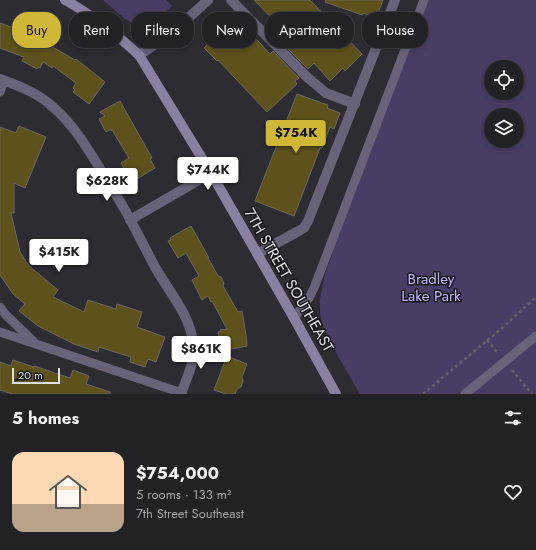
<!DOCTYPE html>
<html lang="en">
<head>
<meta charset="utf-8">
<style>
	:root { --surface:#222126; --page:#2a292e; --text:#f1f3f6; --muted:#a2a3a7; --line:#3f3e43; --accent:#d1b736 }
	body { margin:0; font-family:Jost,sans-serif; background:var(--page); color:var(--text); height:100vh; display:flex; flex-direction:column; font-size:15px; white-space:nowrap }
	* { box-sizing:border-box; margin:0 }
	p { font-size:13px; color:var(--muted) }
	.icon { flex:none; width:22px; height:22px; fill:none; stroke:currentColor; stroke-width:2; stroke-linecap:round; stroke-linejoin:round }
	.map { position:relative; height:394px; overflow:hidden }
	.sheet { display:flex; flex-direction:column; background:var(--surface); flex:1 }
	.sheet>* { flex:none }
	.hud { position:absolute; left:12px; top:12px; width:512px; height:36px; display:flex; gap:8px }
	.buttons { position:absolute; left:484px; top:60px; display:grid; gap:8px }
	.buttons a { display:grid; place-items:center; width:40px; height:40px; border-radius:50%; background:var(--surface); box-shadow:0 2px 6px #0003,0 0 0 1px var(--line); font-size:20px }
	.scale { position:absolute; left:12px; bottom:10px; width:48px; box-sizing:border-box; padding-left:4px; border:2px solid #e1e0e5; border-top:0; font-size:11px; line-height:14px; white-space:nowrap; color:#e1e0e5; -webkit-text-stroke:3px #161518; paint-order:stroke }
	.price { position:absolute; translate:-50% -34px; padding:0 9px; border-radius:4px; background:#fff; color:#222; font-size:13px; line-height:26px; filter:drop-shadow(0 1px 2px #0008) }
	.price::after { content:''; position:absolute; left:50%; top:24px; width:12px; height:9px; margin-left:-6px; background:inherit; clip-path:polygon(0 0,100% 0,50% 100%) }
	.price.on { background:var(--accent); color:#111 }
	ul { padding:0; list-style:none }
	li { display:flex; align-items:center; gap:12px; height:100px; padding:0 12px }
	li+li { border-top:1px solid var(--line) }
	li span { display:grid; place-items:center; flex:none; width:112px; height:80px; border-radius:12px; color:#555 }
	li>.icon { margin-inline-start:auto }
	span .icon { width:48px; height:48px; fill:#fffc; stroke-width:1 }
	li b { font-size:17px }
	h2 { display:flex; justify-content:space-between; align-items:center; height:48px; padding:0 12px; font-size:17px }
	.pill { padding:0 14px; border-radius:16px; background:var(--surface); box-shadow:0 2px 6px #0003,0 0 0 1px var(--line); font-size:14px; line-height:36px }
	.pill.on { background:var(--accent); color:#111 }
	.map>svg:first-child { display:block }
</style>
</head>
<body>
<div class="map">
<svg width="536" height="394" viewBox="0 0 536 394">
	<rect width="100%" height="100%" fill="#2e2c33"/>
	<g fill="#493d66" fill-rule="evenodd">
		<path d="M103,0H166L172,6L148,28H139L124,18Z"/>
		<path d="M428,0H536V394H360L339,358L323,326L320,314V299L325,274L355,188ZM491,67H517V93H491ZM491,115H517V141H491Z"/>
	</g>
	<g fill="#5d521b" stroke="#6b6960">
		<path d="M254,0H310L362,54L345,71L343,68L330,81L314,63L308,69L282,43L289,36Z"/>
		<path d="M326,0H383L376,18L363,13L362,15L325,2Z"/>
		<path d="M236,17L270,54L273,51L299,78L295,81L297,84L267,112L218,60L217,61L204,48Z"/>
		<path d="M0,23L30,34L75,60L76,59L105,82L89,104L73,92L75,90L73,88L76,83L53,66L52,68L43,62L40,68L38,67L37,69L22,61L24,57L0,48Z"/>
		<path d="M297,94L328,105L327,108L340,113L334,129L330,127L322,148H320L294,216L255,201L271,160Z"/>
		<path d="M120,101L152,158L150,159L155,168L132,182L121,163L129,158L112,130L111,131V129L106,132L99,119L105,116L100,112Z"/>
		<path d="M19,126L46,137L25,188L14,183V213H11L20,252L29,266L58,290L53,297L84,312L88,300L116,309L117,304L142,312L137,327L165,337L156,362L148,359L145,367L130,362L131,357L99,347L98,352L74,344L38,326L19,311L25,304L13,294L0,275V127L16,133Z"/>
		<path d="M191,226L209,258H208L218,276L221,277L224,283L223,286L238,312L242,311L246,335L247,346L221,351L218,332L221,331L220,330L227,329L212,301L211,302L208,296L202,300L192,280L199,276L186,253L178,258L168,241L171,240L170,238Z"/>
		<path d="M227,356L247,364L242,377L243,381L241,387L237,389L235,394H226L214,390Z"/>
		<path d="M13,360L34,367V366L70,378L73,370L89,376L86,384L110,392V394H12L0,390V362L11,366Z"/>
	</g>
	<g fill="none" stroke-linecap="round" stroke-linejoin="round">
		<g stroke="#65646a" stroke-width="2.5" stroke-dasharray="3 3" stroke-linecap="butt">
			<path d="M487,340L497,352"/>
			<path d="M512,370L532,394"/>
			<path d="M423,394L502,328L536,297"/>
		</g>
		<g stroke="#686378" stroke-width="9">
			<path d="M0,92L4,81"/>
			<path d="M0,307L5,314L34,342"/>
			<path d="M294,318L309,298L314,288L424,0"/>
			<path d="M0,332L182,393"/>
			<path d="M465,394L536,336"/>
		</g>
		<g stroke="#686378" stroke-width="10">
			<path d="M231,0L308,78L326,93L355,104"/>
			<path d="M139,55L172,33L208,0"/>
			<path d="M0,79C19,86 38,93 53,107C74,125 88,149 102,172C112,188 122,204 131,221C139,236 147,252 155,267C168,290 190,315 193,342C196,360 187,377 181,394"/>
			<path d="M130,220L211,173"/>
			<path d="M257,254L295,233L304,228L308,221L395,0"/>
		</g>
		<path stroke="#8980a2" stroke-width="10" d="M65,0C92,15 116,34 139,55L211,173L294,318L336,394"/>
	</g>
	<g text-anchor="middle" stroke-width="3" stroke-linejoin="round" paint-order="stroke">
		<g font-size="15" fill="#c7b3fd" stroke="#161518">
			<text x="431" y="284">Bradley<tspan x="431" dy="17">Lake Park</tspan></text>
		</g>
		<g font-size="15" fill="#e1e0e5" stroke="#161518">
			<text transform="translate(289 280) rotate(60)" y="5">7TH STREET SOUTHEAST</text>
		</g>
	</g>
</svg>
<div class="buttons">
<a><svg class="icon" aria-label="locate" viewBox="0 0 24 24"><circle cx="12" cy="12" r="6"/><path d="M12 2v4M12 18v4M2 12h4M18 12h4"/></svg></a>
<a><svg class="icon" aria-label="layers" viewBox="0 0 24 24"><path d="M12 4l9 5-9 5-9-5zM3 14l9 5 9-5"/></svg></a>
</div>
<div class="scale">20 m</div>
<b class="price on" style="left:296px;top:154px">$754K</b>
<b class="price" style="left:208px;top:191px">$744K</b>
<b class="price" style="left:107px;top:202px">$628K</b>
<b class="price" style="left:59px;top:273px">$415K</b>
<b class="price" style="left:201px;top:370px">$861K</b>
<div class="hud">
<a class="pill on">Buy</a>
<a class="pill">Rent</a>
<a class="pill">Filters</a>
<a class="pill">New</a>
<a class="pill">Apartment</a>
<a class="pill">House</a>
</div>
</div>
<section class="sheet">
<h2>5 homes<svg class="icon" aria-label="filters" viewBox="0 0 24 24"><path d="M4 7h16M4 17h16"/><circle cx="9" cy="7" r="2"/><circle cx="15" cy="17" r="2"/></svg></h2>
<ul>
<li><span style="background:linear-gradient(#ffd9b3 65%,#b9a48a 0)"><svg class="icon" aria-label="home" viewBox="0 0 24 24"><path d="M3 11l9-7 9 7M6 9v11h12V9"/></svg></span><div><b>$754,000</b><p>5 rooms · 133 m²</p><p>7th Street Southeast</p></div><svg class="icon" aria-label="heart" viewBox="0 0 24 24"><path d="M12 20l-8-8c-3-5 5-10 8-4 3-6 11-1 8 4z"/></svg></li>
</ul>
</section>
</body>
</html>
